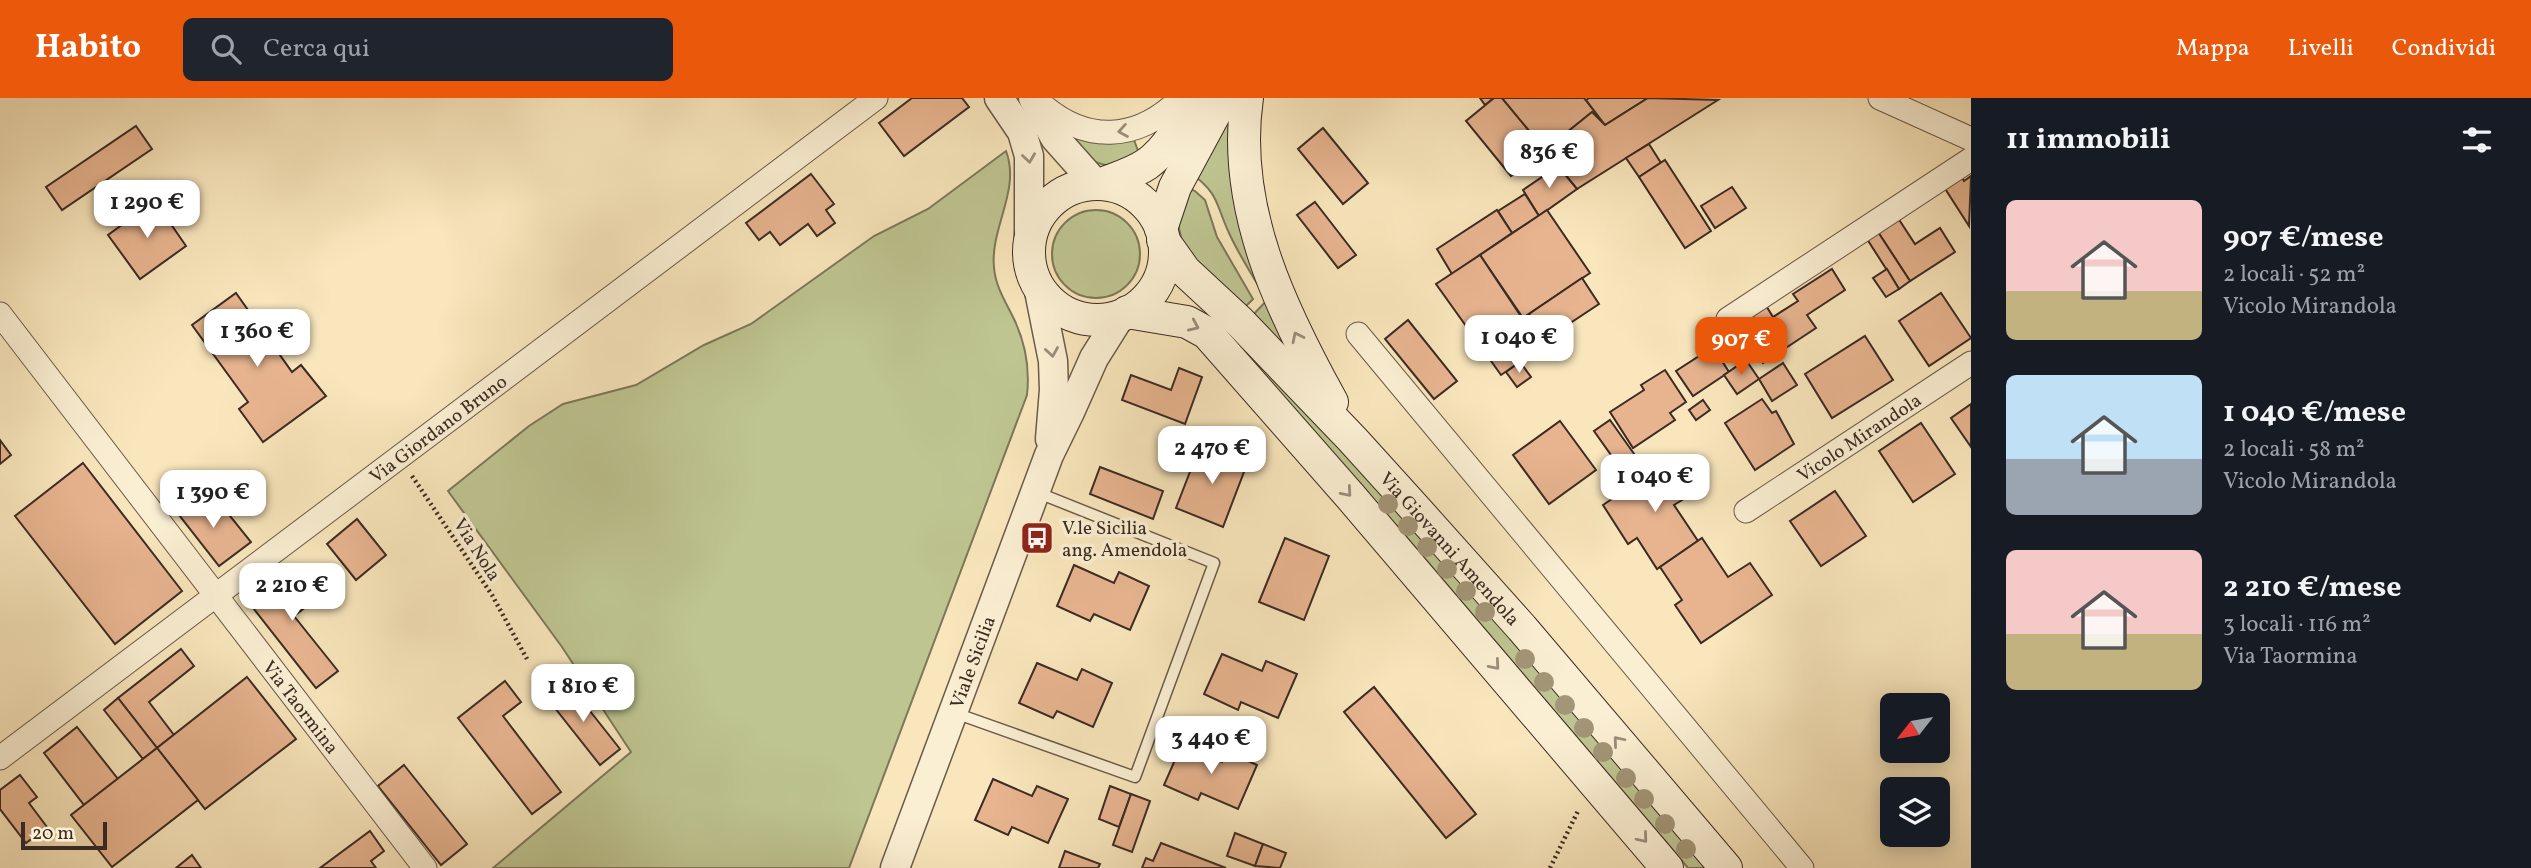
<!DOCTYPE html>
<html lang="it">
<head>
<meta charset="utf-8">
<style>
	:root { --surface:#171b24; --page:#20242c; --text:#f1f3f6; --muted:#9ea1a6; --accent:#ea580c }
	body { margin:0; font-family:Vollkorn,serif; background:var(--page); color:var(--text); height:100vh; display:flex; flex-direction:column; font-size:26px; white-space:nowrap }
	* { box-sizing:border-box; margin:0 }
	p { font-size:23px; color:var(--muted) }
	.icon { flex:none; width:38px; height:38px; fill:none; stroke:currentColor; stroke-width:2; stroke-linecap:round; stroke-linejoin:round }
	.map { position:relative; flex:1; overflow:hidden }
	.details { display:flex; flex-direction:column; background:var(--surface); width:560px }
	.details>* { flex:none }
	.needle { width:46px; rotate:239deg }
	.tools { position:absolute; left:1880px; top:595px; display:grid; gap:14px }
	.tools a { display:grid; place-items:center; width:70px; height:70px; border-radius:10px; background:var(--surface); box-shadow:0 4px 18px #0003; font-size:35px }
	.scale { position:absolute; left:21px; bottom:18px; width:86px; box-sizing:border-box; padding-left:7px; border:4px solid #3b2b23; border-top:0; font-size:19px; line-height:24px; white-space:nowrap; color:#3b2b23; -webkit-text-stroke:5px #fbefd3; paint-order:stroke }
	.price { position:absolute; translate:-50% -60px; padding:0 16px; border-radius:14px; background:#fff; color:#222; font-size:23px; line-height:46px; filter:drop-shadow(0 2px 4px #0008) }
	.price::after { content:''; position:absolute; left:50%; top:42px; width:21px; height:16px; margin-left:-10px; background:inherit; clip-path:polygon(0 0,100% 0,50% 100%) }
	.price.selected { background:var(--accent); color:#fff }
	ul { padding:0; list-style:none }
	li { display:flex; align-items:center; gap:21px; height:175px; padding:0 35px }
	li span { display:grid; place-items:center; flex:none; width:196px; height:140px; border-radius:10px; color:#555 }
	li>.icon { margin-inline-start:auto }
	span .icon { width:84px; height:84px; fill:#fffc; stroke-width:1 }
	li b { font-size:30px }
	h2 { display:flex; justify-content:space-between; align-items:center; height:84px; padding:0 35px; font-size:30px }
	header { display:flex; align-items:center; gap:42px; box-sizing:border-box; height:98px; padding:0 35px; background:var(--accent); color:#fff }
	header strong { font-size:33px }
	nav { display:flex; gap:38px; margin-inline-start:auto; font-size:24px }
	.search { width:490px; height:63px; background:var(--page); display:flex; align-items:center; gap:18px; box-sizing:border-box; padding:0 24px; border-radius:10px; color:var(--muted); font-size:26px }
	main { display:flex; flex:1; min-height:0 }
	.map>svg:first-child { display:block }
</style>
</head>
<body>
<header>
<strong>Habito</strong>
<div class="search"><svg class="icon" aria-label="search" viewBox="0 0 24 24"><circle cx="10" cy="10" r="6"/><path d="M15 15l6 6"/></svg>Cerca qui</div>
<nav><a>Mappa</a><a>Livelli</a><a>Condividi</a></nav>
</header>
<main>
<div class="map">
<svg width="1971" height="770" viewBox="0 0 1971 770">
	<rect width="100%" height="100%" fill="#f9e6bc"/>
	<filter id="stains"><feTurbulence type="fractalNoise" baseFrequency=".00286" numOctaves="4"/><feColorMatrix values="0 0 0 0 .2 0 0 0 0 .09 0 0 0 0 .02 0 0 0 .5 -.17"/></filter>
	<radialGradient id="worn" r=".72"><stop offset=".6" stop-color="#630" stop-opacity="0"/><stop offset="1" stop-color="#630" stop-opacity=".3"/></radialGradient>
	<g fill="#bec591" stroke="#7c785a" stroke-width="2">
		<path d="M1229,7L1262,194C1251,175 1238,155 1229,135C1215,105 1220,97 1191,75Z"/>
		<path d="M1070,39C1092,45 1111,45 1134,42L1140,58C1133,61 1125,66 1118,67C1096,70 1080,56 1070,39Z"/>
		<path d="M1006,53C1021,92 990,130 994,169C995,187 1005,203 1013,219C1026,245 1030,269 1027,297L849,770H493L631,654L562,549L448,393L529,328L563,306L636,287L704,247L751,226L874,138L928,111Z"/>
		<path d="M1184,88L1195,93L1205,102L1217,139L1253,201L1241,213L1185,157L1176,117Z"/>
		<circle cx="1096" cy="156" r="44"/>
		<path d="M1270,199L1303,274L1249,221Z"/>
		<path d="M1240,236L1437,454L1709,770H1688L1403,435L1232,244Z"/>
	</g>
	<g fill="#e7b48f" stroke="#3b2b23" stroke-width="2">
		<path d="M912,0H962L969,9L904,58L879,25Z"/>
		<path d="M1480,0H1494L1485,7Z"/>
		<path d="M1494,0H1502L1545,52L1511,78L1466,23Z"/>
		<path d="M1502,0H1584L1605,27L1592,14L1545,52Z"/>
		<path d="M1589,0H1648L1605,27L1586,2Z"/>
		<path d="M1648,0L1718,2L1577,91L1545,52L1592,14L1605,27Z"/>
		<path d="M136,28L152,51L62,112L46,89Z"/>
		<path d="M1323,30L1368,85L1343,106L1298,51Z"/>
		<path d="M1649,46L1661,65L1639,79L1626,60Z"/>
		<path d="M1665,62L1711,133L1685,150L1639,79Z"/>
		<path d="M1558,68L1577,91L1539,118L1523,92Z"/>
		<path d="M811,76L834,106L826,112L835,125L817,138L808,126L780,147L770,134L759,142L746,125Z"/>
		<path d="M1961,78L1964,83L1971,78L1969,128L1944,89Z"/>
		<path d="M1732,89L1746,110L1715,130L1701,108Z"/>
		<path d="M1525,96L1539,118L1512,135L1498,113Z"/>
		<path d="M155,103L186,148L140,181L108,137Z"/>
		<path d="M1315,104L1356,157L1338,170L1297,117Z"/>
		<path d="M1497,112L1512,135L1452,176L1437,151Z"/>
		<path d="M1547,112L1590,175L1523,220L1480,157Z"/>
		<path d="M1898,120L1915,146L1940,130L1955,154L1910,183L1878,134Z"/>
		<path d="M1878,134L1910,183L1899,191L1867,141Z"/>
		<path d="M1480,157L1520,217L1513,222L1535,254L1501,277L1436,186Z"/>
		<path d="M1832,171L1845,192L1807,217L1816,230L1763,265L1737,224L1765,206L1773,219L1798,203L1793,196Z"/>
		<path d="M1887,171L1899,191L1886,199L1873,180Z"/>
		<path d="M1582,180L1599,206L1546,241L1529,216Z"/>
		<path d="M236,195L292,274L301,267L326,298L263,344L239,311L248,304L192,227Z"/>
		<path d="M1941,195L1971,240L1929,268L1899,223Z"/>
		<path d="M1408,222L1457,283L1434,301L1385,241Z"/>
		<path d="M1865,238L1893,282L1832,320L1805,276Z"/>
		<path d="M1713,249L1729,274L1693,298L1676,273Z"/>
		<path d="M1746,262L1759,281L1737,296L1724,277Z"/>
		<path d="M1520,264L1531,279L1517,289L1506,274Z"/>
		<path d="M1783,265L1797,287L1772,303L1759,281Z"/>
		<path d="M1179,270L1202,279L1185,326L1122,302L1131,277L1171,292Z"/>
		<path d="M1665,272L1686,304L1670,315L1675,322L1633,350L1610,314L1644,292L1641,287Z"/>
		<path d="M1762,301L1772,315L1776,313L1794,346L1755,372L1725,325Z"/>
		<path d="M1703,302L1710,312L1696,322L1689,312Z"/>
		<path d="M1971,306V349L1951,320Z"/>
		<path d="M1610,322L1637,360L1621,371L1594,333Z"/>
		<path d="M1560,323L1596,372L1549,406L1513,357Z"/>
		<path d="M1921,325L1955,376L1913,404L1879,353Z"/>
		<path d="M0,342L11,357L0,366Z"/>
		<path d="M1200,348L1247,366L1223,429L1176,410Z"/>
		<path d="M1673,360L1695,394L1674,407L1698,443L1657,471L1637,440L1628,446L1603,407Z"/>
		<path d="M83,365L182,493L115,546L15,418Z"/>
		<path d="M1100,369L1163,393L1153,421L1090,396Z"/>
		<path d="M1835,393L1866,438L1821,468L1790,423Z"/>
		<path d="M189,395L208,419L222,408L251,444L219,468L172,408Z"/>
		<path d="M357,421L386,457L356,482L327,446Z"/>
		<path d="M1285,440L1329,458L1304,522L1259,504Z"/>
		<path d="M1702,440L1728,479L1750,465L1772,497L1701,545L1675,507L1682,502L1660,469Z"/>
		<path d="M1074,467L1114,485L1119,474L1149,488L1130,532L1094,516L1090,523L1057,508Z"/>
		<path d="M288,468L315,502L294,518L338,573L316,590L246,501Z"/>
		<path d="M181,551L194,568L149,604L174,637L157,650L118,600Z"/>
		<path d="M1222,556L1262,573L1266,563L1297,576L1278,620L1241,604L1238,612L1204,596Z"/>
		<path d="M1037,565L1077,582L1082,571L1112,585L1093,629L1057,613L1053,620L1019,605Z"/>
		<path d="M247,579L296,641L205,711L157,650Z"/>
		<path d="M505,583L521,604L503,618L561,694L532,716L458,620Z"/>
		<path d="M567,584L620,651L600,667L547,600Z"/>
		<path d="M1374,589L1476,716L1446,740L1344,614Z"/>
		<path d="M118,600L157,650L143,661L104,612Z"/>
		<path d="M77,629L118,681L84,707L44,655Z"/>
		<path d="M1182,646L1222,664L1226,653L1257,667L1238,711L1201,695L1198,702L1164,687Z"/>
		<path d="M157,650L198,702L112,769L71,717Z"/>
		<path d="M404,667L467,746L441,767L378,688Z"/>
		<path d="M20,677L37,699L29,705L47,729L26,745L0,711V692Z"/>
		<path d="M993,681L1032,698L1037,688L1068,701L1048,745L1012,729L1008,737L975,722Z"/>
		<path d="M1110,688L1131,696L1119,729L1099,721Z"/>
		<path d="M1131,696L1150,703L1132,754L1113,747Z"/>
		<path d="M370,733L384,753L371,763L376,770H320Z"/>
		<path d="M1235,735L1263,746L1255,768L1227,758Z"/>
		<path d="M1161,745L1226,770H1142L1146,760L1153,763Z"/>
		<path d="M1263,746L1286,755L1280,770L1255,768Z"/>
		<path d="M1065,753L1100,766L1098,770H1059Z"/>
		<path d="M192,757L201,770H176Z"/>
	</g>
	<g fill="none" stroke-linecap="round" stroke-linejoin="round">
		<defs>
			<path id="service" d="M955,615L1135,679L1214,465L1036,394"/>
			<g id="minor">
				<path d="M1880,0L1971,41"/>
				<path d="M1039,4C1085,46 1137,44 1181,0"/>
				<path id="s1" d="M0,216L425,770"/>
				<path d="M1728,221L1971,61"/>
				<path d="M1358,236L1802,770"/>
				<path id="s2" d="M1746,413L1971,265"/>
				<path id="s3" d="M0,660L876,0"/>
			</g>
			<g id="tertiary">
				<path d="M999,0L1022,34L1029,58V145"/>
				<path d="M1033,0L1055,40L1096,86"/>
				<path d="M1038,188L1053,263L1054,292L1050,341"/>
				<path id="s4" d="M895,770L1049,357L1070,314L1094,260L1121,217"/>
			</g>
			<g id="secondary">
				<path d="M1247,0C1231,109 1281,212 1332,304"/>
				<path d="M1102,86C1117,80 1134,75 1147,66C1169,50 1183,23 1196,0"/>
				<circle cx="1097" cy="154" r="68"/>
				<path d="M1161,131L1175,89L1223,0"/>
				<path id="s5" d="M1163,142L1185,173L1240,224L1353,342L1420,416L1522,530L1726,770"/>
				<path d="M1127,214L1187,224L1207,235L1351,399L1667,770"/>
			</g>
		</defs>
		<use href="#service" stroke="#6a5a49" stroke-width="13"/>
		<use href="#minor" stroke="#6a5a49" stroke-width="25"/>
		<use href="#tertiary" stroke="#6a5a49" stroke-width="31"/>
		<use href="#secondary" stroke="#3b2b23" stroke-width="34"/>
		<g stroke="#3b2b23" stroke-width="4.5" stroke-dasharray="2 3.5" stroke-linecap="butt">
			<path d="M412,378L492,497L527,561"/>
			<path d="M1550,770L1579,711"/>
		</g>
		<use href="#service" stroke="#fbefd3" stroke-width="10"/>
		<use href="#minor" stroke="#fbefd3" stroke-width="23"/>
		<use href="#tertiary" stroke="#fbefd3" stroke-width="28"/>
		<use href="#secondary" stroke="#fbefd3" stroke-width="32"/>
	</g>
	<g fill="#a39577">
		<circle cx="1388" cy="406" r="10"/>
		<circle cx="1408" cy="428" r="10"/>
		<circle cx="1427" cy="449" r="10"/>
		<circle cx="1447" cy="471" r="10"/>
		<circle cx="1466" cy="493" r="10"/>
		<circle cx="1485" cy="514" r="10"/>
		<circle cx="1525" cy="561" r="10"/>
		<circle cx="1544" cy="584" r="10"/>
		<circle cx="1565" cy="607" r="10"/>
		<circle cx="1584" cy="630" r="10"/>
		<circle cx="1603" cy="654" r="10"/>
		<circle cx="1626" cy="680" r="10"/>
		<circle cx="1644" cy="701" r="10"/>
		<circle cx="1665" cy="726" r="10"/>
		<circle cx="1686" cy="751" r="10"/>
	</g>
	<defs><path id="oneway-chevron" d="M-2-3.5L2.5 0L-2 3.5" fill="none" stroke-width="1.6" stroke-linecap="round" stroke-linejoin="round" transform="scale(1.75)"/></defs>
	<g stroke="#9b8d7b">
		<use href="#oneway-chevron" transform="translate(1123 33) rotate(170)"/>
		<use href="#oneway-chevron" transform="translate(1029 60) rotate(82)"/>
		<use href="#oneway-chevron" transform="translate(1194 228) rotate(24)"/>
		<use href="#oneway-chevron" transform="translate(1297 239) rotate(-116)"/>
		<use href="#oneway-chevron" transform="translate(1052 254) rotate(81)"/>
		<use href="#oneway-chevron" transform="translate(1347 394) rotate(49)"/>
		<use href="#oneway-chevron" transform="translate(1495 567) rotate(49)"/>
		<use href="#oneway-chevron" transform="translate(1618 643) rotate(-130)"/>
		<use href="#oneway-chevron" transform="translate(1643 740) rotate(50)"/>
	</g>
	<defs>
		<symbol id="bus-square" viewBox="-11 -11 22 22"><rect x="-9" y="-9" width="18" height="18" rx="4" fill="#8f2418" stroke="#fbefd3"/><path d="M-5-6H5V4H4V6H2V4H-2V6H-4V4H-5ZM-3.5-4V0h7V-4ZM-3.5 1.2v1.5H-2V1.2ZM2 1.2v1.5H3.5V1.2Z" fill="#fff"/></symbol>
	</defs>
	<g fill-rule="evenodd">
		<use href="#bus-square" x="1018" y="421" width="38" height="38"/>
	</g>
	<g text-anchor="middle" stroke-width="7" stroke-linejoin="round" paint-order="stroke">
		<g font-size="19" fill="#3b2b23" stroke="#fbefd3">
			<text dy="7" stroke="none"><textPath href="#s3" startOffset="548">Via Giordano Bruno</textPath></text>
			<text dy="7" stroke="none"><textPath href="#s2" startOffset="135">Vicolo Mirandola</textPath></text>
			<text transform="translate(478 451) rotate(57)" y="7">Via Nola</text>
			<text dy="7" stroke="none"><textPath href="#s5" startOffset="422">Via Giovanni Amendola</textPath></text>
			<text dy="7" stroke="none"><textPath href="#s4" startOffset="220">Viale Sicilia</textPath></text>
			<text dy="7" stroke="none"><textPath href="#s1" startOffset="495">Via Taormina</textPath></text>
		</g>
		<g font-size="19" fill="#3b2b23" stroke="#fbefd3" text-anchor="start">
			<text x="1062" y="436">V.le Sicilia<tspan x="1062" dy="22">ang. Amendola</tspan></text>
		</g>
	</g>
	<rect width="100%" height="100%" filter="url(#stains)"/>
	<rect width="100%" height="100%" fill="url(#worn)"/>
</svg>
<div class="tools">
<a><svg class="needle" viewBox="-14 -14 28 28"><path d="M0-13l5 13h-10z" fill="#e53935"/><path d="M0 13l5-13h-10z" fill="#9ea1a6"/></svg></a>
<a><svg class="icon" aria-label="layers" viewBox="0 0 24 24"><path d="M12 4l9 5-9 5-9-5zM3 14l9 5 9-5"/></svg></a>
</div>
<div class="scale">20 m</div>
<b class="price" style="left:1549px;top:92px">836 €</b>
<b class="price" style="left:147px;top:142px">1 290 €</b>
<b class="price" style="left:257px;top:271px">1 360 €</b>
<b class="price" style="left:1519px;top:277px">1 040 €</b>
<b class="price selected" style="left:1741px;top:279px">907 €</b>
<b class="price" style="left:1212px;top:388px">2 470 €</b>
<b class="price" style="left:1655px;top:416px">1 040 €</b>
<b class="price" style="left:213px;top:432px">1 390 €</b>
<b class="price" style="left:292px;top:525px">2 210 €</b>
<b class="price" style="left:583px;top:626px">1 810 €</b>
<b class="price" style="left:1211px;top:678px">3 440 €</b>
</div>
<section class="details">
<h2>11 immobili<svg class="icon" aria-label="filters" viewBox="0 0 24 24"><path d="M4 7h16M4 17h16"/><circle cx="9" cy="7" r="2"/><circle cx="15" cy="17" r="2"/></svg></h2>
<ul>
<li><span style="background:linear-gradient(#f6c9c9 65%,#c2b280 0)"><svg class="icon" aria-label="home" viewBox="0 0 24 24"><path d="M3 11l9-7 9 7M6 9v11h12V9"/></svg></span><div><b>907 €/mese</b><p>2 locali · 52 m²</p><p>Vicolo Mirandola</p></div></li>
<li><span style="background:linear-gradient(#bfe0f5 60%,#9aa5b1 0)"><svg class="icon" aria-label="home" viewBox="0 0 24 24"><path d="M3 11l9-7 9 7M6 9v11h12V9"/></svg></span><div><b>1 040 €/mese</b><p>2 locali · 58 m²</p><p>Vicolo Mirandola</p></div></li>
<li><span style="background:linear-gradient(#f6c9c9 60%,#c2b280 0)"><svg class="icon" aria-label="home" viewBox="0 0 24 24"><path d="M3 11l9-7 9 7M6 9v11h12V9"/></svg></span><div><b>2 210 €/mese</b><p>3 locali · 116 m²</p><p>Via Taormina</p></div></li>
</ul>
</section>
</main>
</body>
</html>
